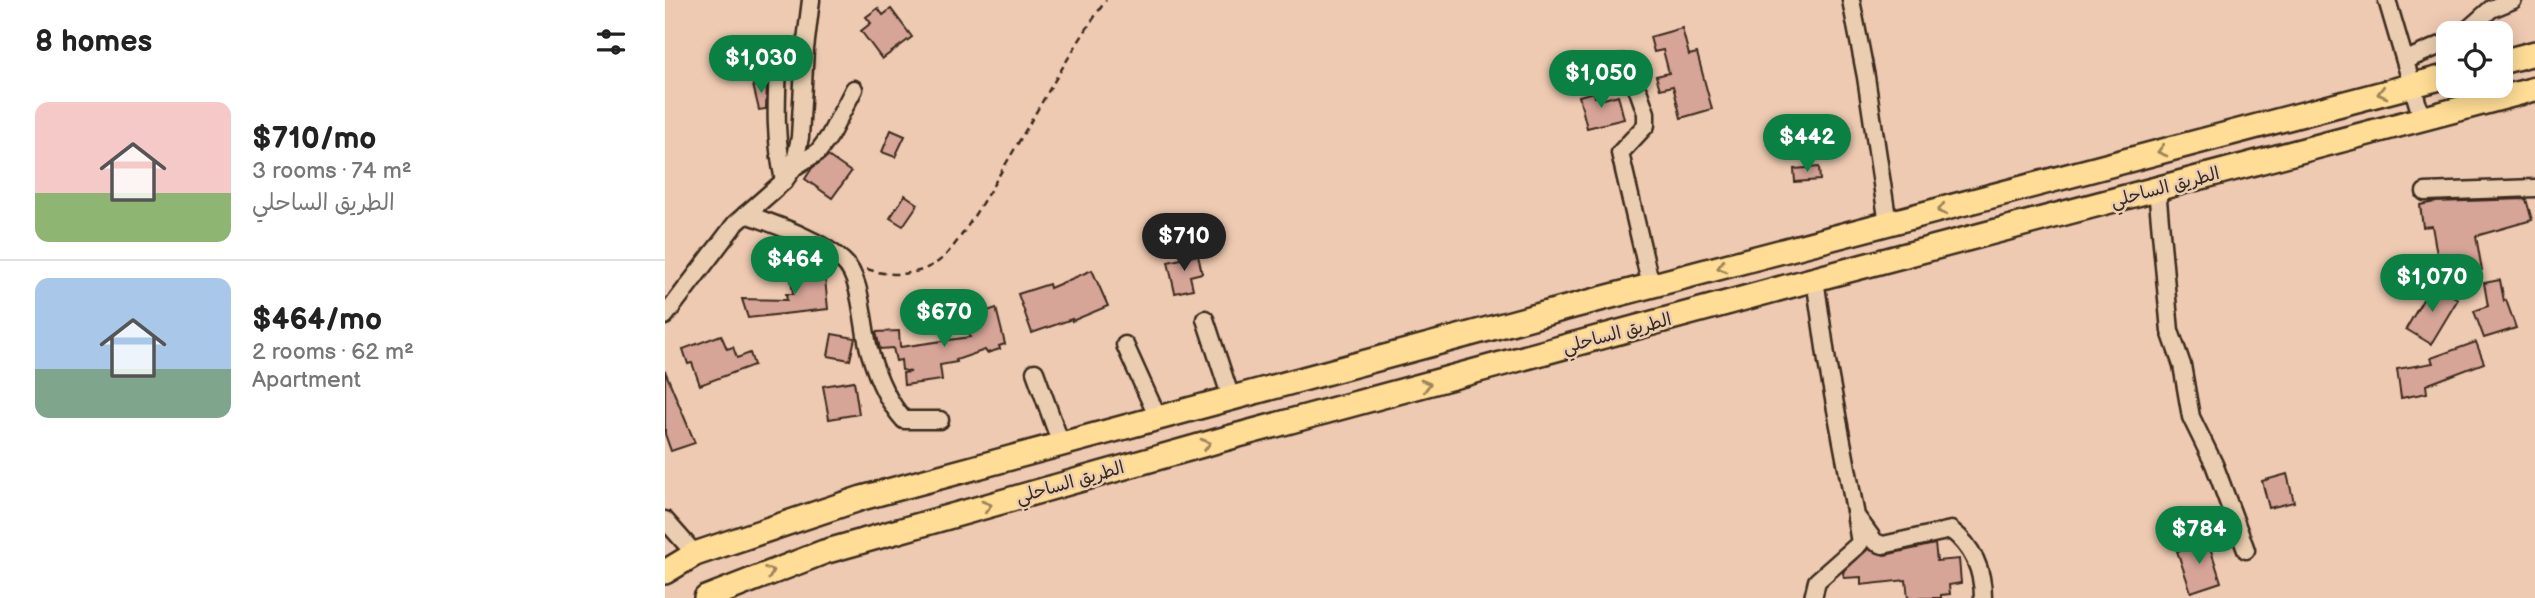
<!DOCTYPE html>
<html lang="en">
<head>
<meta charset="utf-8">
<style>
	:root { --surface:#fff; --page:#f2f2f2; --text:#222; --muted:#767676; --line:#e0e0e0; --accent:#0b8043 }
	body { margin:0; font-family:"Balsamiq Sans","Playpen Sans Arabic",sans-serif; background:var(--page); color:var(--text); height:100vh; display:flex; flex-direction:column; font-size:26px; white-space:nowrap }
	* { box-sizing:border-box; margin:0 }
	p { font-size:23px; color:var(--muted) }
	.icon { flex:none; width:38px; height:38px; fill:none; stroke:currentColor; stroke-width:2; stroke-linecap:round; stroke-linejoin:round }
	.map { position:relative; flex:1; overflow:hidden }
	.details { display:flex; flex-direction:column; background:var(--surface); width:665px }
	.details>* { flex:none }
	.controls { position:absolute; left:1771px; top:21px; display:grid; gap:14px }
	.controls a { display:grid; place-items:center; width:77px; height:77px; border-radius:14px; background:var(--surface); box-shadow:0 4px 18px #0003; font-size:35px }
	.price { position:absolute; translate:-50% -60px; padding:0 16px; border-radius:24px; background:var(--accent); color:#fff; font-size:23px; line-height:46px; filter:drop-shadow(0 2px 4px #0008) }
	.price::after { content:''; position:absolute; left:50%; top:42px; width:21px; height:16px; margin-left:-10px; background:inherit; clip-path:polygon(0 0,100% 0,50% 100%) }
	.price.active { background:#222; color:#fff }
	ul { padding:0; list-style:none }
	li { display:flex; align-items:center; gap:21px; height:175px; padding:0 35px }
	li+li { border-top:2px solid var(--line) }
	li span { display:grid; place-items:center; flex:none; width:196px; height:140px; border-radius:14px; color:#555 }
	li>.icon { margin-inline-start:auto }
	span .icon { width:84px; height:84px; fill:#fffc; stroke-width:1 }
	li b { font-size:30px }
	h2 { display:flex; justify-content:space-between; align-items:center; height:84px; padding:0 35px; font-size:30px }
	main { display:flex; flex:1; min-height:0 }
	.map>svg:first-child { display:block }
</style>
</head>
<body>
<main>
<section class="details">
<h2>8 homes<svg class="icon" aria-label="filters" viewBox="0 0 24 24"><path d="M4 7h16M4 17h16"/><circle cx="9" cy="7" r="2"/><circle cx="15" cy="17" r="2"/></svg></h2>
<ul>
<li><span style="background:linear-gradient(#f6c9c9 65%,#8fb573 0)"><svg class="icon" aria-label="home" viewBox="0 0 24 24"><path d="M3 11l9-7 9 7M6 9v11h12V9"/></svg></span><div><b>$710/mo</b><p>3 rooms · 74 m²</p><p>الطريق الساحلي</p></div></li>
<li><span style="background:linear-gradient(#a9c7e8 65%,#7fa58c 0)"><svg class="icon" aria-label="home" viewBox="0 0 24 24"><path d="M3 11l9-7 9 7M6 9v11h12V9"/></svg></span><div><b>$464/mo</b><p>2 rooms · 62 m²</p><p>Apartment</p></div></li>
</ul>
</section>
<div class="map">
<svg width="1870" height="598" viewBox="0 0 1870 598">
	<rect width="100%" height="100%" fill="#efcab2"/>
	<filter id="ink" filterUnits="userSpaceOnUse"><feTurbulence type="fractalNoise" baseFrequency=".0143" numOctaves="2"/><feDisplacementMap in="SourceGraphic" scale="14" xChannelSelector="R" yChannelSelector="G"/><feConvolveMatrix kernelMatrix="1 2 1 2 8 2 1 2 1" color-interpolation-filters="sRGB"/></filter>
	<g filter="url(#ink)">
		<g fill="#d7a498" stroke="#3b2a1e" stroke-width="2">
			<path d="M213,8L218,15L226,9L247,37L217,59L196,31L206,23L201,17Z"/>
			<path d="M1017,28L1024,55L1032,53L1047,109L1016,118L1008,86L995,89L991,76L1004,73L998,50L989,52L985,37Z"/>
			<path d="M95,60L97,77L81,79L79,63Z"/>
			<path d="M102,82L101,109L94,110L88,85Z"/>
			<path d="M929,92L930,97L938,95L939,99L953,95L959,119L922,128L914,96Z"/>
			<path d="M226,130L240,136L230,157L217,152Z"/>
			<path d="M163,156L186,172L167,198L140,179L147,168Z"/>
			<path d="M1154,167L1155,180L1130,182L1129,169Z"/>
			<path d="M240,195L253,204L238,226L225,218Z"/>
			<path d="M1861,199L1867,220L1811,236L1817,270L1776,277L1767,226L1758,227L1755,205L1770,202Z"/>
			<path d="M533,255L537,273L525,276L528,289L510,293L503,262Z"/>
			<path d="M155,266L159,268L163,309L83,318L77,299L122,300L121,294H128L125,271Z"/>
			<path d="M427,270L443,306L407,321V319L367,333L353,294L384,284L385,288Z"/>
			<path d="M1835,280L1839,301L1841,300L1851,328L1819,338L1809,311L1823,306L1819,283Z"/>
			<path d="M1767,284L1793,299L1766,344L1741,329Z"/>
			<path d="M331,308L340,344L334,346L335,349L322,353L320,350L291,360L292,362L275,365L277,380L239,385L238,373L246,372L237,370L236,360L231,361L228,348L215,349L211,332L234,331L235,347L305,337L302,328L306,327L303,318Z"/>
			<path d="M167,334L190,338L185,360L163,356Z"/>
			<path d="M56,335L62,349L68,347L72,358L85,353L89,365L35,385L27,363L23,364L18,349Z"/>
			<path d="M1811,342L1819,363L1761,385L1762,393L1736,398L1732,369L1768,363L1766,358Z"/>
			<path d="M0,371L30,443L6,451L0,434Z"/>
			<path d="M189,381L194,414L164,419L158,386Z"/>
			<path d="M1622,474L1629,502L1604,508L1597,481Z"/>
			<path d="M1543,541L1556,582L1526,592L1512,551Z"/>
			<path d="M1270,544L1272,561L1294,559L1296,583L1284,585L1285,594L1276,595V598H1243L1241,580L1196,585V577L1179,578L1178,572L1203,549L1220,555Z"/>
		</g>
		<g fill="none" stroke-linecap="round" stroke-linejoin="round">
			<defs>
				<g id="minor">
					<path d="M1186,0L1201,77L1223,224"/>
					<path d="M1722,0L1757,119"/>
					<path d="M1799,33L1826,9L1848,0"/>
					<path d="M1741,60L1783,42"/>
					<path d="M958,63L974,93L981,113V125L955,153L986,286"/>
					<path d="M113,65C111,110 110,137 119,181"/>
					<path d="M129,167L153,152L164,137L189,89"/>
					<path d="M1492,189L1505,331L1517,365L1526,417L1549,464L1581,550"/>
					<path d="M1760,192L1870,188"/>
					<path d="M81,214C111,225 154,239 178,261C198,278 197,328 205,353C212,377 223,402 239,420H275"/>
					<path d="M1150,279L1162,362L1191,516L1210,542L1218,545L1286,530C1308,547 1318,570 1318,598"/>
					<path d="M0,316L70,224L119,181L129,167L135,137L140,49L146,0"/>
					<path d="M540,319L566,398"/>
					<path d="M460,345L493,418"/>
					<path d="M370,372L396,444"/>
					<path d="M0,520L30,554"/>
					<path d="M1148,598L1152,581L1195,543L1191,519"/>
				</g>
				<g id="highway">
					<path d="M1836,62L1870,53"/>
					<path d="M0,572L30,554L197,498L901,308L1783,76"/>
					<path d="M41,598L159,552L559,439L1150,279L1870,89"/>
				</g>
			</defs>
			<use href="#minor" stroke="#3b2a1e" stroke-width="21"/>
			<use href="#highway" stroke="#3b2a1e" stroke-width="28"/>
			<path stroke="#3b2a1e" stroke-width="2.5" stroke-dasharray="7 5" stroke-linecap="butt" d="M202,269C225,277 254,276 274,261C292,247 311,212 324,192C363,128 398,62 441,0"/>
			<use href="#minor" stroke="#ebceb1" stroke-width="16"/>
			<use href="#highway" stroke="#ffdd96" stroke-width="23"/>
		</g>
		<defs><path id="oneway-chevron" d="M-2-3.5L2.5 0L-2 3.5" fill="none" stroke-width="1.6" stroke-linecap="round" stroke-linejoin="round" transform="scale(1.75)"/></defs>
		<g stroke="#9d845a">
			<use href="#oneway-chevron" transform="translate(1717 93) rotate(165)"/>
			<use href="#oneway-chevron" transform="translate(1497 151) rotate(165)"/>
			<use href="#oneway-chevron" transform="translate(1277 210) rotate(165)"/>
			<use href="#oneway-chevron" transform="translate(1057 267) rotate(165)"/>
			<use href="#oneway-chevron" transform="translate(761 385) rotate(-15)"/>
			<use href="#oneway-chevron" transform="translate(541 444) rotate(-16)"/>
			<use href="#oneway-chevron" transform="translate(322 506) rotate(-16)"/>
			<use href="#oneway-chevron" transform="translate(105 572) rotate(-20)"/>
		</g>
	</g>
	<g text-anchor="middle" stroke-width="5" stroke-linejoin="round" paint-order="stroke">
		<g font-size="18" fill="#3b2a1e" stroke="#ebceb1">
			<text transform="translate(1500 187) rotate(-15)" y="6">الطريق الساحلي</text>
			<text transform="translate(952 333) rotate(-15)" y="6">الطريق الساحلي</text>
			<text transform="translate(405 482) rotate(-16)" y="6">الطريق الساحلي</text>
		</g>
	</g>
</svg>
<div class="controls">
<a><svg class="icon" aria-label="locate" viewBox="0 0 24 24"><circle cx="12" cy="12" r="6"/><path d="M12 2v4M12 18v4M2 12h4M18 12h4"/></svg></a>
</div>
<b class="price" style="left:96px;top:95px">$1,030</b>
<b class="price" style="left:936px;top:110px">$1,050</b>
<b class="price" style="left:1142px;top:174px">$442</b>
<b class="price active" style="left:519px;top:273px">$710</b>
<b class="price" style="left:130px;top:296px">$464</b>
<b class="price" style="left:1767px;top:314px">$1,070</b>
<b class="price" style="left:279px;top:349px">$670</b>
<b class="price" style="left:1534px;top:566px">$784</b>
</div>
</main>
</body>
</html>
